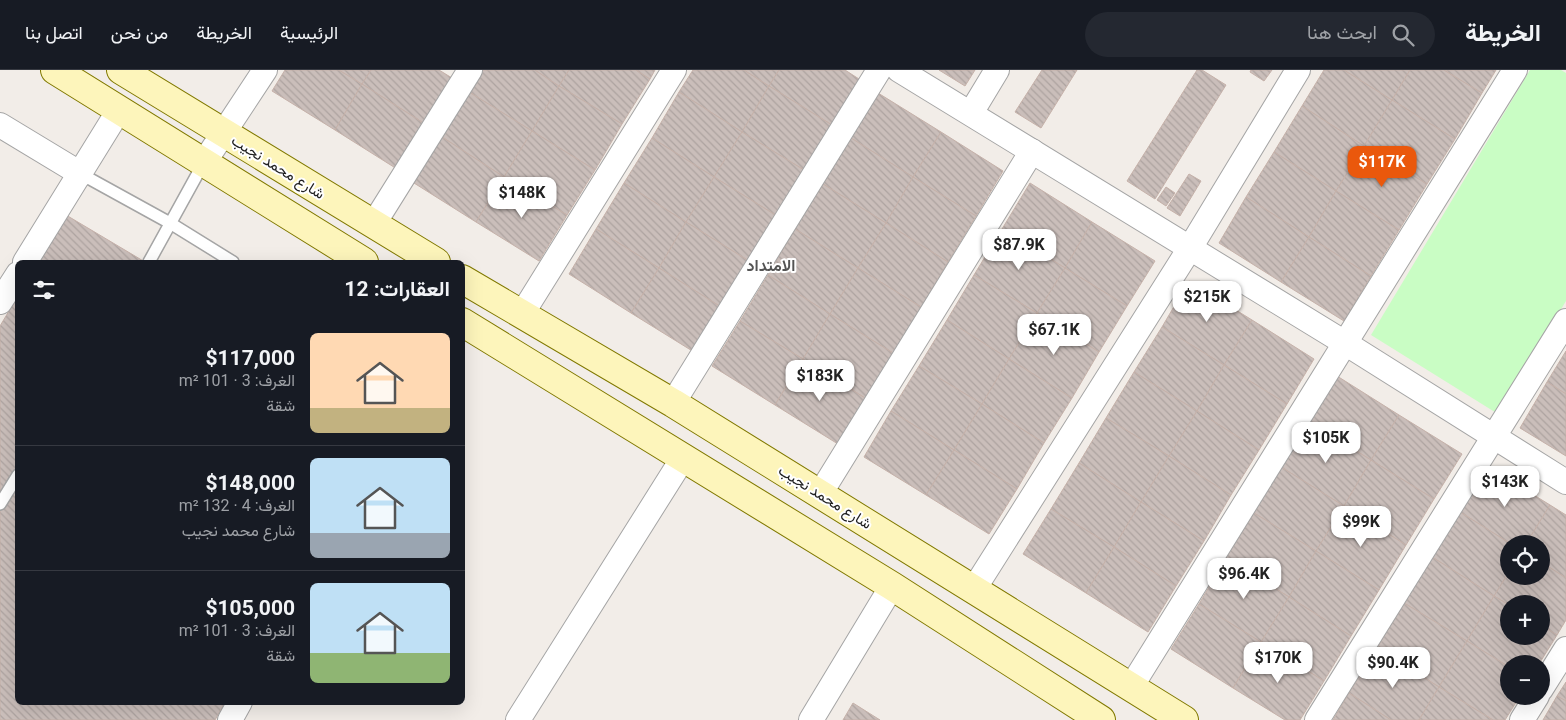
<!DOCTYPE html>
<html lang="ar">
<head>
<meta charset="utf-8">
<style>
	:root { --surface:#171b24; --page:#242831; --text:#f1f3f6; --muted:#9ea1a6; --line:#363941; --accent:#ea580c }
	body { margin:0; font-family:Roboto,Vazirmatn,sans-serif; background:var(--page); color:var(--text); direction:rtl; height:100vh; display:flex; flex-direction:column; font-size:19px; white-space:nowrap }
	* { box-sizing:border-box; margin:0 }
	p { font-size:16px; color:var(--muted) }
	.icon { flex:none; width:28px; height:28px; fill:none; stroke:currentColor; stroke-width:2; stroke-linecap:round; stroke-linejoin:round }
	.map { position:relative; flex:1; overflow:hidden; direction:ltr }
	.drawer { position:absolute; left:15px; top:190px; width:450px; height:445px; display:flex; flex-direction:column; background:var(--surface); border-radius:8px; box-shadow:0 5px 20px #0002; direction:rtl }
	.drawer>* { flex:none }
	.tools { position:absolute; left:1500px; top:465px; display:grid; gap:10px }
	.tools a { display:grid; place-items:center; width:50px; height:50px; border-radius:50%; background:var(--surface); box-shadow:0 5px 20px #0002; font-size:25px }
	.price { position:absolute; translate:-50% -42px; padding:0 11px; border-radius:10px; background:#fff; color:#222; font-size:16px; line-height:32px; filter:drop-shadow(0 1px 2px #0008) }
	.price::after { content:''; position:absolute; left:50%; top:30px; width:15px; height:11px; margin-left:-8px; background:inherit; clip-path:polygon(0 0,100% 0,50% 100%) }
	.price.on { background:var(--accent); color:#fff }
	ul { padding:0; list-style:none }
	li { display:flex; align-items:center; gap:15px; height:125px; padding:0 15px }
	li+li { border-top:1px solid var(--line) }
	li span { display:grid; place-items:center; flex:none; width:140px; height:100px; border-radius:8px; color:#555 }
	li>.icon { margin-inline-start:auto }
	span .icon { width:60px; height:60px; fill:#fffc; stroke-width:1 }
	li b { font-size:21px }
	h2 { display:flex; justify-content:space-between; align-items:center; height:60px; padding:0 15px; font-size:21px }
	header { display:flex; align-items:center; gap:30px; box-sizing:border-box; height:70px; padding:0 25px; background:var(--surface); border-bottom:1px solid var(--line) }
	header strong { font-size:24px }
	nav { display:flex; gap:28px; margin-inline-start:auto; font-size:18px }
	.search { width:350px; height:45px; background:var(--page); display:flex; align-items:center; gap:12px; box-sizing:border-box; padding:0 18px; border-radius:28px; color:var(--muted); font-size:19px }
	.map>svg:first-child { display:block }
</style>
</head>
<body>
<header>
<strong>الخريطة</strong>
<div class="search"><svg class="icon" aria-label="search" viewBox="0 0 24 24"><circle cx="10" cy="10" r="6"/><path d="M15 15l6 6"/></svg>ابحث هنا</div>
<nav><a>الرئيسية</a><a>الخريطة</a><a>من نحن</a><a>اتصل بنا</a></nav>
</header>
<div class="map">
<svg width="1566" height="650" viewBox="0 0 1566 650">
	<defs>
		<pattern id="building-back-hatch" width="6" height="6" patternUnits="userSpaceOnUse" patternTransform="scale(1.25)"><rect width="6" height="6" fill="#cabeba"/><path d="M-1 5l2 2M0 0l6 6M5-1l2 2" fill="none" stroke="#ada3a0"/></pattern>
	</defs>
	<rect width="100%" height="100%" fill="#f2ede8"/>
	<path fill="#c9fdc4" d="M1530,0H1561L1566,3V231L1498,344L1371,265Z"/>
	<g fill="url(#building-back-hatch)" stroke="#c5b1a9">
		<path d="M285,0H339L362,14L335,60L272,21Z"/>
		<path d="M339,0H371L362,14Z"/>
		<path d="M371,0H439L452,8L425,54L362,14Z"/>
		<path d="M483,0H535L559,16L532,61L469,22Z"/>
		<path d="M535,0H569L559,16Z"/>
		<path d="M569,0H636L650,9L622,54L559,16Z"/>
		<path d="M636,0H655L650,9Z"/>
		<path d="M693,0H744L769,16L742,62L679,22Z"/>
		<path d="M744,0H779L769,16Z"/>
		<path d="M779,0H845L859,9L832,55L769,16Z"/>
		<path d="M939,0H975L965,16Z"/>
		<path d="M1042,0H1077L1041,58L1015,42Z"/>
		<path d="M1197,0H1202L1226,15L1155,129L1127,111Z"/>
		<path d="M1251,0H1272L1264,11L1250,2Z"/>
		<path d="M1324,0H1344L1392,30L1364,76L1302,36Z"/>
		<path d="M1344,0H1410L1392,30Z"/>
		<path d="M1410,0H1444L1482,23L1455,69L1392,30Z"/>
		<path d="M1444,0H1496L1482,23Z"/>
		<path d="M362,14L425,54L397,99L335,60Z"/>
		<path d="M559,16L622,54L595,100L532,61Z"/>
		<path d="M769,16L832,55L804,100L742,62Z"/>
		<path d="M469,22L532,61L504,107L442,67Z"/>
		<path d="M679,22L742,62L714,107L652,68Z"/>
		<path d="M878,23L941,62L913,107L851,68Z"/>
		<path d="M1392,30L1455,69L1427,114L1364,76Z"/>
		<path d="M1302,36L1364,76L1336,121L1274,82Z"/>
		<path d="M532,61L595,100L567,145L504,107Z"/>
		<path d="M742,62L804,100L777,146L714,107Z"/>
		<path d="M941,62L1003,101L976,146L913,107Z"/>
		<path d="M442,67L504,107L476,152L414,113Z"/>
		<path d="M652,68L714,107L686,152L624,113Z"/>
		<path d="M851,68L913,107L886,153L823,114Z"/>
		<path d="M1364,76L1427,114L1399,160L1336,121Z"/>
		<path d="M1274,82L1336,121L1309,167L1246,127Z"/>
		<path d="M1189,104L1201,111L1180,146L1167,138Z"/>
		<path d="M504,107L567,145L539,191L476,152Z"/>
		<path d="M714,107L777,146L749,191L686,152Z"/>
		<path d="M913,107L976,146L948,192L886,153Z"/>
		<path d="M624,113L686,152L659,198L596,159Z"/>
		<path d="M1030,113L1092,152L1065,198L1002,159Z"/>
		<path d="M823,114L886,153L858,198L795,159Z"/>
		<path d="M1166,117L1175,123L1166,136L1157,130Z"/>
		<path d="M1336,121L1399,160L1371,206L1309,167Z"/>
		<path d="M1246,127L1309,167L1281,212L1219,173Z"/>
		<path d="M66,145L145,192H38Z"/>
		<path d="M686,152L749,191L721,237L659,198Z"/>
		<path d="M1092,152L1155,191L1127,236L1065,198Z"/>
		<path d="M886,153L948,192L921,237L858,198Z"/>
		<path d="M596,159L659,198L631,243L569,204Z"/>
		<path d="M795,159L858,198L830,244L768,205Z"/>
		<path d="M1002,159L1065,198L1037,243L974,205Z"/>
		<path d="M1309,167L1371,206L1344,251L1281,212Z"/>
		<path d="M659,198L721,237L694,282L631,243Z"/>
		<path d="M858,198L921,237L893,283L830,244Z"/>
		<path d="M1065,198L1127,236L1099,282L1037,243Z"/>
		<path d="M768,205L830,244L803,289L740,251Z"/>
		<path d="M974,205L1037,243L1009,289L947,250Z"/>
		<path d="M1189,211L1252,250L1224,295L1162,257Z"/>
		<path d="M18,226V632H225L215,650H0V256Z"/>
		<path d="M1037,243L1099,282L1072,328L1009,289Z"/>
		<path d="M830,244L893,283L865,328L803,289Z"/>
		<path d="M947,250L1009,289L982,334L919,296Z"/>
		<path d="M1252,250L1314,289L1287,334L1224,295Z"/>
		<path d="M740,251L803,289L775,335L712,296Z"/>
		<path d="M1162,257L1224,295L1197,341L1134,302Z"/>
		<path d="M1566,281V324L1547,312Z"/>
		<path d="M803,289L865,328L838,374L775,335Z"/>
		<path d="M1009,289L1072,328L1044,373L982,334Z"/>
		<path d="M1224,295L1287,334L1259,380L1197,341Z"/>
		<path d="M919,296L982,334L954,380L891,341Z"/>
		<path d="M1134,302L1197,341L1169,386L1106,348Z"/>
		<path d="M1337,306L1399,345L1371,390L1309,352Z"/>
		<path d="M1547,312L1566,324V386L1520,358Z"/>
		<path d="M982,334L1044,373L1017,419L954,380Z"/>
		<path d="M891,341L954,380L926,425L864,387Z"/>
		<path d="M1197,341L1259,380L1231,425L1169,386Z"/>
		<path d="M1399,345L1462,384L1434,429L1371,390Z"/>
		<path d="M1106,348L1169,386L1141,432L1079,393Z"/>
		<path d="M1309,352L1371,390L1344,436L1281,397Z"/>
		<path d="M954,380L1017,419L989,464L926,425Z"/>
		<path d="M1169,386L1231,425L1204,471L1141,432Z"/>
		<path d="M1371,390L1434,429L1406,475L1344,436Z"/>
		<path d="M1079,393L1141,432L1114,477L1051,439Z"/>
		<path d="M1487,396L1550,435L1526,474H1511L1460,442Z"/>
		<path d="M1281,397L1344,436L1316,481L1254,443Z"/>
		<path d="M1141,432L1204,471L1176,516L1114,477Z"/>
		<path d="M1550,435L1566,445V508L1541,492V474H1526Z"/>
		<path d="M1344,436L1406,475L1379,520L1316,481Z"/>
		<path d="M1051,439L1114,477L1086,523L1023,484Z"/>
		<path d="M1460,442L1511,474H1509V502L1494,526L1432,487Z"/>
		<path d="M1254,443L1316,481L1289,527L1226,488Z"/>
		<path d="M1114,477L1176,516L1148,562L1086,523Z"/>
		<path d="M1316,481L1379,520L1351,566L1289,527Z"/>
		<path d="M1432,487L1494,526L1467,571L1404,533Z"/>
		<path d="M1226,488L1289,527L1261,572L1199,534Z"/>
		<path d="M1541,492L1566,508V550L1557,565L1541,555V534L1509,535L1494,526L1509,502V506H1541Z"/>
		<path d="M1494,526L1509,535V566H1541V555L1557,565L1539,594H1509V597L1467,571Z"/>
		<path d="M1289,527L1351,566L1324,611L1261,572Z"/>
		<path d="M1404,533L1467,571L1439,617L1377,578Z"/>
		<path d="M1199,534L1261,572L1233,618L1171,579Z"/>
		<path d="M1467,571L1509,597V626H1520L1505,650H1493L1439,617Z"/>
		<path d="M1261,572L1324,611L1300,650H1285L1233,618Z"/>
		<path d="M1377,578L1439,617L1419,650H1391L1349,623Z"/>
		<path d="M1566,612V631L1557,626Z"/>
		<path d="M1439,617L1493,650H1419Z"/>
		<path d="M1349,623L1391,650H1333Z"/>
		<path d="M1557,626L1566,631V650H1543Z"/>
		<path d="M853,633L880,650H843Z"/>
	</g>
	<g fill="none" stroke-linecap="round" stroke-linejoin="round">
		<defs>
			<g id="lane">
				<path d="M81,104L170,153L233,192"/>
				<path d="M149,192L203,94"/>
				<path d="M0,434L18,405"/>
			</g>
			<g id="street">
				<path d="M899,0L1345,273L1566,412"/>
				<path d="M971,43L997,0"/>
				<path d="M0,55L81,104"/>
				<path d="M203,94L265,0"/>
				<path d="M373,155L470,0"/>
				<path d="M25,192L119,40"/>
				<path d="M0,232L18,204"/>
				<path d="M522,244L674,0"/>
				<path d="M673,333L879,0"/>
				<path d="M820,424L1032,81"/>
				<path d="M974,519L1190,178L1298,0"/>
				<path d="M1131,617L1515,0"/>
				<path d="M1541,619L1566,579"/>
				<path d="M230,650L240,632"/>
				<path d="M518,650L683,388"/>
				<path d="M811,650L892,516"/>
				<path d="M1317,650L1566,251"/>
				<path d="M1522,650L1537,626"/>
			</g>
			<g id="secondary">
				<path d="M55,0L364,192"/>
				<path d="M121,0L436,192"/>
				<path d="M462,209L673,333L1184,650"/>
				<path d="M462,252L892,516L1101,650"/>
			</g>
		</defs>
		<use href="#lane" stroke="#a5a5a5" stroke-width="14"/>
		<use href="#street" stroke="#a5a5a5" stroke-width="26"/>
		<use href="#secondary" stroke="#817900" stroke-width="30"/>
		<use href="#lane" stroke="#fff" stroke-width="11"/>
		<use href="#street" stroke="#fff" stroke-width="24"/>
		<use href="#secondary" stroke="#fdf5bb" stroke-width="28"/>
	</g>
	<g text-anchor="middle" stroke-width="4" stroke-linejoin="round" paint-order="stroke">
		<g font-size="15" fill="#212121" stroke="#fff">
			<text transform="translate(278 97) rotate(32)" y="5">شارع محمد نجيب</text>
			<text transform="translate(825 427) rotate(32)" y="5">شارع محمد نجيب</text>
		</g>
		<g font-size="16" font-weight="bold" fill="#545454" stroke="#fff">
			<text x="771" y="201">الامتداد</text>
		</g>
	</g>
</svg>
<div class="tools">
<a><svg class="icon" aria-label="locate" viewBox="0 0 24 24"><circle cx="12" cy="12" r="6"/><path d="M12 2v4M12 18v4M2 12h4M18 12h4"/></svg></a>
<a>+</a>
<a>−</a>
</div>
<b class="price on" style="left:1382px;top:118px">$117K</b>
<b class="price" style="left:522px;top:149px">$148K</b>
<b class="price" style="left:1019px;top:201px">$87.9K</b>
<b class="price" style="left:1207px;top:253px">$215K</b>
<b class="price" style="left:1054px;top:286px">$67.1K</b>
<b class="price" style="left:820px;top:332px">$183K</b>
<b class="price" style="left:1326px;top:394px">$105K</b>
<b class="price" style="left:1505px;top:438px">$143K</b>
<b class="price" style="left:1361px;top:478px">$99K</b>
<b class="price" style="left:1244px;top:530px">$96.4K</b>
<b class="price" style="left:1278px;top:614px">$170K</b>
<b class="price" style="left:1393px;top:619px">$90.4K</b>
<section class="drawer">
<h2>العقارات: 12<svg class="icon" aria-label="filters" viewBox="0 0 24 24"><path d="M4 7h16M4 17h16"/><circle cx="9" cy="7" r="2"/><circle cx="15" cy="17" r="2"/></svg></h2>
<ul>
<li><span style="background:linear-gradient(#ffd9b3 75%,#c2b280 0)"><svg class="icon" aria-label="home" viewBox="0 0 24 24"><path d="M3 11l9-7 9 7M6 9v11h12V9"/></svg></span><div><b>$117,000</b><p>الغرف: 3 · 101 m²</p><p>شقة</p></div></li>
<li><span style="background:linear-gradient(#bfe0f5 75%,#9aa5b1 0)"><svg class="icon" aria-label="home" viewBox="0 0 24 24"><path d="M3 11l9-7 9 7M6 9v11h12V9"/></svg></span><div><b>$148,000</b><p>الغرف: 4 · 132 m²</p><p>شارع محمد نجيب</p></div></li>
<li><span style="background:linear-gradient(#bfe0f5 70%,#8fb573 0)"><svg class="icon" aria-label="home" viewBox="0 0 24 24"><path d="M3 11l9-7 9 7M6 9v11h12V9"/></svg></span><div><b>$105,000</b><p>الغرف: 3 · 101 m²</p><p>شقة</p></div></li>
</ul>
</section>
</div>
</body>
</html>
